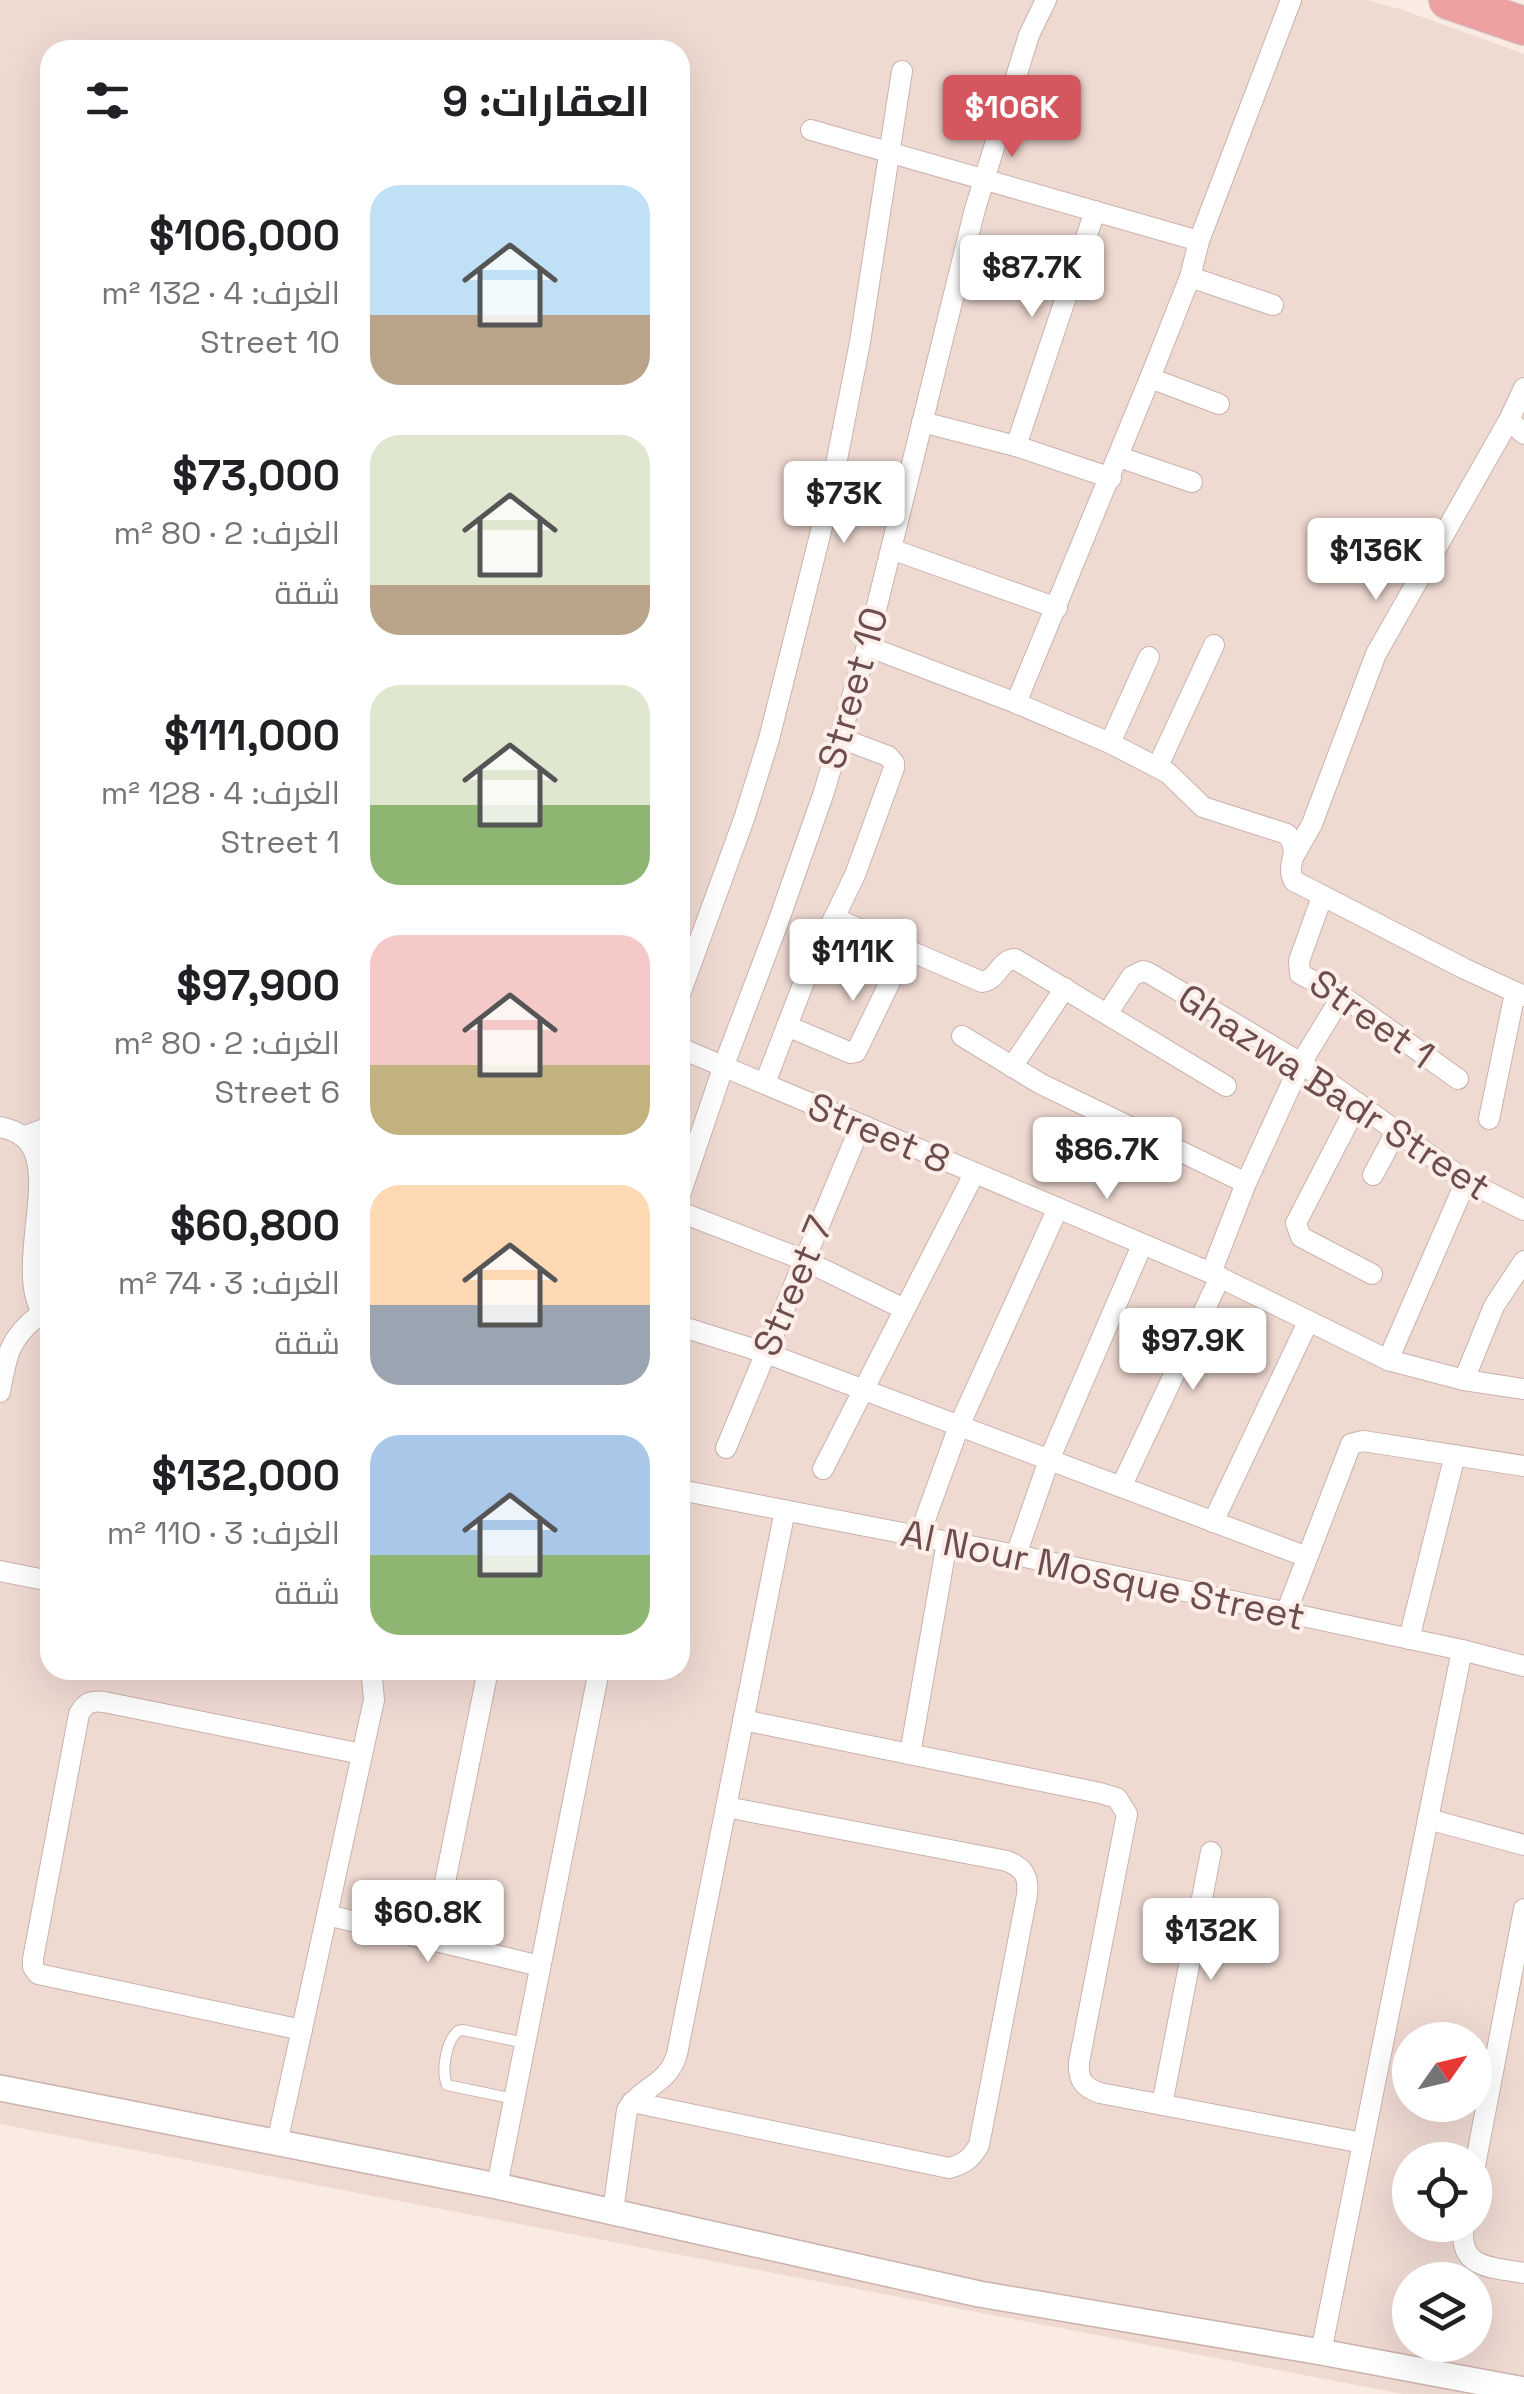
<!DOCTYPE html>
<html lang="ar">
<head>
<meta charset="utf-8">
<style>
	:root { --surface:#fff; --page:#f6f6f6; --text:#202124; --muted:#757577; --accent:#d4565e }
	body { margin:0; font-family:"Space Grotesk",Cairo,sans-serif; background:var(--page); color:var(--text); direction:rtl; height:100vh; display:flex; flex-direction:column; font-size:38px; white-space:nowrap }
	* { box-sizing:border-box; margin:0 }
	p { font-size:32px; color:var(--muted) }
	.icon { flex:none; width:55px; height:55px; fill:none; stroke:currentColor; stroke-width:2; stroke-linecap:round; stroke-linejoin:round }
	.map { position:relative; flex:1; overflow:hidden; direction:ltr }
	.panel { position:absolute; left:40px; top:40px; width:650px; height:1640px; display:flex; flex-direction:column; background:var(--surface); border-radius:30px; box-shadow:0 10px 40px #0002; direction:rtl }
	.panel>* { flex:none }
	.needle { width:65px; rotate:56deg }
	.buttons { position:absolute; left:1392px; top:2022px; display:grid; gap:20px }
	.buttons a { display:grid; place-items:center; width:100px; height:100px; border-radius:50%; background:var(--surface); box-shadow:0 10px 40px #0002; font-size:50px }
	.price { position:absolute; translate:-50% -85px; padding:0 22px; border-radius:10px; background:#fff; color:#222; font-size:32px; line-height:65px; filter:drop-shadow(0 2px 5px #0008) }
	.price::after { content:''; position:absolute; left:50%; top:60px; width:30px; height:22px; margin-left:-15px; background:inherit; clip-path:polygon(0 0,100% 0,50% 100%) }
	.price.current { background:var(--accent); color:#fff }
	ul { padding:0; list-style:none }
	li { display:flex; align-items:center; gap:30px; height:250px; padding:0 40px }
	li span { display:grid; place-items:center; flex:none; width:280px; height:200px; border-radius:30px; color:#555 }
	li>.icon { margin-inline-start:auto }
	span .icon { width:120px; height:120px; fill:#fffc; stroke-width:1 }
	li b { font-size:42px }
	h2 { display:flex; justify-content:space-between; align-items:center; height:120px; padding:0 40px; font-size:42px }
	.map>svg:first-child { display:block }
</style>
</head>
<body>
<div class="map">
<svg width="1524" height="2394" viewBox="0 0 1524 2394">
	<rect width="100%" height="100%" fill="#f9eae2"/>
	<path fill="#efdad2" fill-rule="evenodd" d="M0,0H1367L1403,10L1524,54V2394H1403L0,2124ZM50,50H680V1670H50ZM1410,2040H1475V2105H1410ZM1410,2160H1475V2225H1410ZM1410,2280H1475V2345H1410Z"/>
	<g fill="none" stroke-linecap="round" stroke-linejoin="round">
		<defs>
			<path id="service" d="M514,2099L447,2085C441,2071 446,2041 458,2031L463,2030L525,2043"/>
			<g id="minor">
				<path d="M811,130L1199,241"/>
				<path d="M1190,277L1273,305"/>
				<path d="M1150,378L1219,404"/>
				<path d="M1509,420L1524,434"/>
				<path d="M922,422L1016,446L1111,478"/>
				<path d="M1016,446L1095,211"/>
				<path d="M1119,457L1192,482"/>
				<path d="M891,549L1057,608"/>
				<path d="M867,646L1016,703L1110,743L1168,773L1203,807L1287,834C1303,856 1284,862 1294,881L1465,969L1524,996"/>
				<path d="M1016,703L1150,378L1190,277L1199,241L1291,0"/>
				<path d="M1110,743L1149,657"/>
				<path d="M1158,766L1214,645"/>
				<path d="M1295,854L1312,824L1376,654L1509,420L1524,388"/>
				<path d="M1322,897L1299,961L1300,974L1342,996L1458,1079"/>
				<path d="M834,918L982,982C999,979 998,961 1015,959L1226,1086"/>
				<path d="M680,994L744,819L769,739L830,495L860,342L902,71"/>
				<path d="M1107,1014L1132,976L1143,971L1149,973L1301,1063L1466,1181L1524,1210"/>
				<path d="M787,1026L851,1053L856,1052L906,949"/>
				<path d="M962,1036L1041,1084L1246,1183"/>
				<path d="M680,1048L1211,1273L1388,1360L1464,1380L1524,1389"/>
				<path d="M1012,1067L1065,988"/>
				<path d="M765,1083L809,969L855,875L894,768V763L888,756L840,738"/>
				<path d="M1358,1103L1296,1223L1301,1237L1372,1274"/>
				<path d="M1489,1119L1515,993"/>
				<path d="M0,1127C83,1141 0,1273 50,1323"/>
				<path d="M23,1137L50,1127"/>
				<path d="M1373,1175L1397,1130"/>
				<path d="M680,1195L724,1065L776,928L824,792L867,646L975,209L1029,35L1046,0"/>
				<path d="M680,1212L804,1260L904,1309"/>
				<path d="M1211,1273L1246,1183L1301,1063L1342,996"/>
				<path d="M680,1326L766,1353L1307,1557"/>
				<path d="M1388,1360L1466,1181"/>
				<path d="M1464,1380L1494,1306L1524,1261"/>
				<path d="M0,1392C6,1358 9,1338 38,1316"/>
				<path d="M726,1448L861,1125"/>
				<path d="M823,1469L974,1174"/>
				<path d="M1121,1487L1220,1277"/>
				<path d="M680,1490L1016,1555L1462,1650L1524,1666"/>
				<path d="M1213,1522L1308,1322"/>
				<path d="M919,1536L959,1426L1058,1208"/>
				<path d="M1016,1555L1049,1460L1142,1245"/>
				<path d="M0,1571L50,1581"/>
				<path d="M1286,1613L1351,1444L1363,1441L1524,1466"/>
				<path d="M1409,1639L1455,1455"/>
				<path d="M743,1720L1100,1793L1117,1798L1127,1814L1079,2062C1078,2080 1083,2087 1100,2093L1363,2143"/>
				<path d="M910,1754L947,1542"/>
				<path d="M1428,1819L1524,1845"/>
				<path d="M327,1915L540,1966"/>
				<path d="M433,1941L488,1670"/>
				<path d="M302,2030L38,1974L33,1967V1959L79,1714C85,1703 91,1700 104,1702L362,1754"/>
				<path d="M632,2102L949,2168C964,2164 971,2159 979,2145L1027,1895C1029,1876 1024,1868 1007,1861L726,1807"/>
				<path d="M1162,2105L1211,1852"/>
				<path d="M277,2143L374,1700L372,1678L369,1670"/>
				<path d="M1475,2166L1524,1909"/>
				<path d="M497,2186L599,1670"/>
				<path d="M613,2211L627,2110C642,2086 668,2085 677,2054L785,1510"/>
				<path d="M1464,2225C1457,2269 1491,2267 1524,2273"/>
				<path d="M1321,2352L1462,1650"/>
			</g>
			<path id="tertiary" d="M0,2088L497,2186L979,2294L1321,2352L1524,2390"/>
			<path id="motorway" d="M1448,0L1524,26"/>
		</defs>
		<use href="#service" stroke="#cab2ad" stroke-width="12"/>
		<use href="#minor" stroke="#cab2ad" stroke-width="22"/>
		<use href="#tertiary" stroke="#cab2ad" stroke-width="28"/>
		<use href="#motorway" stroke="#d3cac9" stroke-width="40"/>
		<use href="#service" stroke="#fff" stroke-width="10"/>
		<use href="#minor" stroke="#fff" stroke-width="20"/>
		<use href="#tertiary" stroke="#fff" stroke-width="25"/>
		<use href="#motorway" stroke="#eca0a2" stroke-width="38"/>
	</g>
	<g text-anchor="middle" stroke-width="8" stroke-linejoin="round" paint-order="stroke">
		<g font-size="38" fill="#6d4e4c" stroke="#fceee8">
			<text transform="translate(853 688) rotate(-74)" y="13">Street 10</text>
			<text transform="translate(1372 1019) rotate(35)" y="13">Street 1</text>
			<text transform="translate(1334 1092) rotate(33)" y="13">Ghazwa Badr Street</text>
			<text transform="translate(879 1133) rotate(23)" y="13">Street 8</text>
			<text transform="translate(793 1286) rotate(-67)" y="13">Street 7</text>
			<text transform="translate(1103 1575) rotate(12)" y="13">Al Nour Mosque Street</text>
		</g>
	</g>
</svg>
<div class="buttons">
<a><svg class="needle" viewBox="-14 -14 28 28"><path d="M0-13l5 13h-10z" fill="#e53935"/><path d="M0 13l5-13h-10z" fill="#757577"/></svg></a>
<a><svg class="icon" aria-label="locate" viewBox="0 0 24 24"><circle cx="12" cy="12" r="6"/><path d="M12 2v4M12 18v4M2 12h4M18 12h4"/></svg></a>
<a><svg class="icon" aria-label="layers" viewBox="0 0 24 24"><path d="M12 4l9 5-9 5-9-5zM3 14l9 5 9-5"/></svg></a>
</div>
<b class="price current" style="left:1012px;top:160px">$106K</b>
<b class="price" style="left:1032px;top:320px">$87.7K</b>
<b class="price" style="left:844px;top:546px">$73K</b>
<b class="price" style="left:1376px;top:603px">$136K</b>
<b class="price" style="left:853px;top:1004px">$111K</b>
<b class="price" style="left:1107px;top:1202px">$86.7K</b>
<b class="price" style="left:1193px;top:1393px">$97.9K</b>
<b class="price" style="left:428px;top:1965px">$60.8K</b>
<b class="price" style="left:1211px;top:1983px">$132K</b>
<section class="panel">
<h2>العقارات: 9<svg class="icon" aria-label="filters" viewBox="0 0 24 24"><path d="M4 7h16M4 17h16"/><circle cx="9" cy="7" r="2"/><circle cx="15" cy="17" r="2"/></svg></h2>
<ul>
<li><span style="background:linear-gradient(#bfe0f5 65%,#b9a48a 0)"><svg class="icon" aria-label="home" viewBox="0 0 24 24"><path d="M3 11l9-7 9 7M6 9v11h12V9"/></svg></span><div><b>$106,000</b><p>الغرف: 4 · 132 m²</p><p>Street 10</p></div></li>
<li><span style="background:linear-gradient(#dfe7d0 75%,#b9a48a 0)"><svg class="icon" aria-label="home" viewBox="0 0 24 24"><path d="M3 11l9-7 9 7M6 9v11h12V9"/></svg></span><div><b>$73,000</b><p>الغرف: 2 · 80 m²</p><p>شقة</p></div></li>
<li><span style="background:linear-gradient(#dfe7d0 60%,#8fb573 0)"><svg class="icon" aria-label="home" viewBox="0 0 24 24"><path d="M3 11l9-7 9 7M6 9v11h12V9"/></svg></span><div><b>$111,000</b><p>الغرف: 4 · 128 m²</p><p>Street 1</p></div></li>
<li><span style="background:linear-gradient(#f6c9c9 65%,#c2b280 0)"><svg class="icon" aria-label="home" viewBox="0 0 24 24"><path d="M3 11l9-7 9 7M6 9v11h12V9"/></svg></span><div><b>$97,900</b><p>الغرف: 2 · 80 m²</p><p>Street 6</p></div></li>
<li><span style="background:linear-gradient(#ffd9b3 60%,#9aa5b1 0)"><svg class="icon" aria-label="home" viewBox="0 0 24 24"><path d="M3 11l9-7 9 7M6 9v11h12V9"/></svg></span><div><b>$60,800</b><p>الغرف: 3 · 74 m²</p><p>شقة</p></div></li>
<li><span style="background:linear-gradient(#a9c7e8 60%,#8fb573 0)"><svg class="icon" aria-label="home" viewBox="0 0 24 24"><path d="M3 11l9-7 9 7M6 9v11h12V9"/></svg></span><div><b>$132,000</b><p>الغرف: 3 · 110 m²</p><p>شقة</p></div></li>
</ul>
</section>
</div>
</body>
</html>
